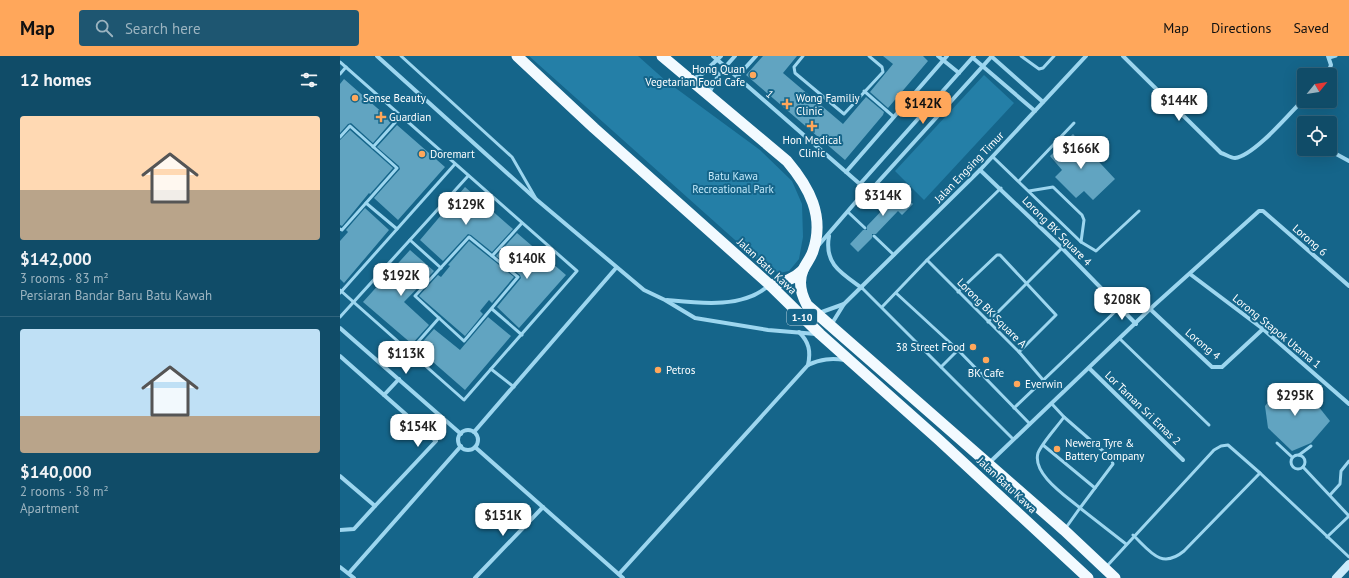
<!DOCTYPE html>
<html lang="en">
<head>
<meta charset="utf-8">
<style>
	:root { --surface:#104c68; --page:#1e5671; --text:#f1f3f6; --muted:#9cb4c0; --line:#30637c; --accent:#ffa75b }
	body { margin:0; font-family:"PT Sans",sans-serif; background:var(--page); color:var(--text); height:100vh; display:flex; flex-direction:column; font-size:15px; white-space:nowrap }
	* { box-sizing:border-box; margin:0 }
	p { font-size:13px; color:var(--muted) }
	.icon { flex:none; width:22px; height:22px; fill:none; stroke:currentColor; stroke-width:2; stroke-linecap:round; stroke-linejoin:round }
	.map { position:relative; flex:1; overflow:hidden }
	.panel { display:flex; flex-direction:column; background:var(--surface); width:340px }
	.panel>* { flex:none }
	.needle { width:26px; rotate:60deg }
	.tools { position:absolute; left:957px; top:12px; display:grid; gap:8px }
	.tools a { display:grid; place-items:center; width:40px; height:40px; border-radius:4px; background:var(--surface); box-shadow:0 4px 16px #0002,0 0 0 1px var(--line); font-size:20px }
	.price { position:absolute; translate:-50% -34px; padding:0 9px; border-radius:8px; background:#fff; color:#222; font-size:13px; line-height:26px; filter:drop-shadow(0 1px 2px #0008) }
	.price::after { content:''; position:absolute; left:50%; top:24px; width:12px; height:9px; margin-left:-6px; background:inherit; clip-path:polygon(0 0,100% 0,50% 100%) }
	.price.active { background:var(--accent); color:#111 }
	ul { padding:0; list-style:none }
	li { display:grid; align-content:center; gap:8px; height:212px; padding:0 20px }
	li+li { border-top:1px solid var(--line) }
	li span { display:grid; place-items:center; height:124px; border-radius:4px; color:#555 }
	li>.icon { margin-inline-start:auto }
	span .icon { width:72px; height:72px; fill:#fffc; stroke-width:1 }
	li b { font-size:17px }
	h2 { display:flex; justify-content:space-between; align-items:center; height:48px; padding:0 20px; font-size:17px }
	header { display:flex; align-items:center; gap:24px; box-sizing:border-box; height:56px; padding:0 20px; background:var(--accent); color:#111 }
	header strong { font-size:19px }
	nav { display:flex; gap:22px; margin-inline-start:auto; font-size:14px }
	.search { width:280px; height:36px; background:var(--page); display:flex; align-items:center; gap:10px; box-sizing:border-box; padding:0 14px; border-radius:4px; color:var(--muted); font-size:15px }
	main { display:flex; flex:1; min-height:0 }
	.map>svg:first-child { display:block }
</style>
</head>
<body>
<header>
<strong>Map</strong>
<div class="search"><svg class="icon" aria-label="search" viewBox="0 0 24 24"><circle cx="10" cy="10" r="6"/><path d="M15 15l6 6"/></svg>Search here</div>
<nav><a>Map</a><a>Directions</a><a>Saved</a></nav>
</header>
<main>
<section class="panel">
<h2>12 homes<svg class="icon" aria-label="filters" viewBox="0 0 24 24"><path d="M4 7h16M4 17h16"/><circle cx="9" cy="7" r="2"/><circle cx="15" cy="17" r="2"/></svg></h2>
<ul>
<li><span style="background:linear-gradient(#ffd9b3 60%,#b9a48a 0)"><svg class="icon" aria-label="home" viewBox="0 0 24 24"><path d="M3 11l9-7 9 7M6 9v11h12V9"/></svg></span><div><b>$142,000</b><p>3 rooms · 83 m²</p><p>Persiaran Bandar Baru Batu Kawah</p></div></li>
<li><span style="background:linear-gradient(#bfe0f5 70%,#b9a48a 0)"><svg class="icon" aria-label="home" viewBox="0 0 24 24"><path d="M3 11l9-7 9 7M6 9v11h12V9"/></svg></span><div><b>$140,000</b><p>2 rooms · 58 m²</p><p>Apartment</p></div></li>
</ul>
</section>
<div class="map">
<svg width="1009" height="522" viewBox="0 0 1009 522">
	<rect width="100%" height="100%" fill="#15658a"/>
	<g fill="#247fa7">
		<path d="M189,0H298L326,25L420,94L452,125L462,148L463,181L459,203L449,215L439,217L423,209Z"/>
		<path d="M644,19L674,47L584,144L555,115Z"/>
	</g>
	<g fill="#61a4c1">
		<path d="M423,0H457L443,17L503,68L526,41L544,56L543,59L505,104L406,19Z"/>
		<path d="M543,0H583L588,5L548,52L530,36L553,8Z"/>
		<path d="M4,23L52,65L33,87L11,67L8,68L0,77V28Z"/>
		<path d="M57,69L105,111L58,164L34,142L60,113L59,110L37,91Z"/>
		<path d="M10,74L53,112L30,138L29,137L2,170L0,169V84Z"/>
		<path d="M733,78L775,123L753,144L744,135L736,142L715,121L722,114L710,100Z"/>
		<path d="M554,130L573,148L562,159L558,155L536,178H532V182L518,196L510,188L523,174H527V170L549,147L543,141Z"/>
		<path d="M125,131L173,173L152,196L131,179L128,178L103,205L80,184Z"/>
		<path d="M25,152L49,174L4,227L0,223V185L8,176L6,174Z"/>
		<path d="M177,177L226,219L179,272L157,251L181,222L180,219L156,200Z"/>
		<path d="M129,185L174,221L152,247L149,244L140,255L143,258L125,280L79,240L98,219L101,221L110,210L108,209Z"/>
		<path d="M70,194L94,215L64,246L89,269L72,288L23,246Z"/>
		<path d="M148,261L171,280L125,334L77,292L94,273L120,294Z"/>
		<path d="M963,331L990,365L971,387L952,395L928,372L925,350L940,332Z"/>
	</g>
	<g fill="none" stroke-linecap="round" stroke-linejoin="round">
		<g stroke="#9dd6ef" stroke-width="3">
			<path d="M61,0L172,101L195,141"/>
			<path d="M463,0L454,11L455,17L504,58L543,16L542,11L529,0"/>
			<path d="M681,0L699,13L703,12L714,0"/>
			<path d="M989,2L996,0"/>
			<path d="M0,6L237,215L151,313L174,331"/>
			<path d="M0,18L6,11"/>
			<path d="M524,35L554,61"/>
			<path d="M0,81L10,70L57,112L2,174L0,173"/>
			<path d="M33,91L61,60"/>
			<path d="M653,101L741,186L756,195L799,155"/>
			<path d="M679,125L734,67"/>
			<path d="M689,135L713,131L742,159L744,164L741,186"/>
			<path d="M26,147L57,173"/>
			<path d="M508,156L525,172"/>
			<path d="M534,180L554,199"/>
			<path d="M129,181L178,221L124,285L75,240Z"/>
			<path d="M70,184L101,212"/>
			<path d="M152,200L182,167"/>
			<path d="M587,204L679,296L704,325"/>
			<path d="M522,232L673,383"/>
			<path d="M0,234L124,344L151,313"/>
			<path d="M618,236L657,199H660L716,259L679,296"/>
			<path d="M0,237L115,108"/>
			<path d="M556,237L618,294L690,368"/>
			<path d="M542,251L587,204L661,132"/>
			<path d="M152,253L182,279"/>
			<path d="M0,261L128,120"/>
			<path d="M648,266L722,192"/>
			<path d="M780,283L869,369"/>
			<path d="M70,295L99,262"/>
			<path d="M601,311L618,294"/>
			<path d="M712,348L724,361L771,402L773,408L755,432"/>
			<path d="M674,352L780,251"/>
			<path d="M937,387L952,401"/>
			<path d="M703,389L755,432L740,452C726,440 692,418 698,397C702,387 717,371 724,361"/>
			<circle cx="958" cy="406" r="7"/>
			<path d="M959,399L971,390"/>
			<path d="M963,411L1009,460L987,481"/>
			<path d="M920,417L1009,501"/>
			<path d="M990,439L1000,428L1001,415L1009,405"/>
			<path d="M725,473L740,452L786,488"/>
			<path d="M767,510L874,394L881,390L888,389L920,417L844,495C821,514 810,495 793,479"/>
		</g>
		<g stroke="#9dd6ef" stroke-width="4">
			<path d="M37,0L197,144L304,234L325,244L355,262L428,274L476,278"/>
			<path d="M373,0L529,136"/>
			<path d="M598,0L619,17"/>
			<path d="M651,0L703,46"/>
			<path d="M783,0L881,97C885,98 891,102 895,102C914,100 950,57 964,43"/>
			<path d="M633,2L695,55"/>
			<path d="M987,19L991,9L988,0"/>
			<path d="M397,21L416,0"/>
			<path d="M352,23L361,19L381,0"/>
			<path d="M369,37L379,18L395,0"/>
			<path d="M987,93L1009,105"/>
			<path d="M640,114L722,192L796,268"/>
			<path d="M506,116L607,0"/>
			<path d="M520,141V128L634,0"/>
			<path d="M489,180C484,208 501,217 522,232"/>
			<path d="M477,191L520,141L529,136L652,0"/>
			<path d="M850,218L923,273L1009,348"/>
			<path d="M327,244C358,247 402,253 428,230"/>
			<path d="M810,253L872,311H882L923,273"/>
			<path d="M479,257L504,248"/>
			<path d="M491,269L504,248L640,114L746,0"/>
			<path d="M0,272L121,378"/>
			<path d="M459,276C469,286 471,295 468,309"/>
			<path d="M0,300L44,339"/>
			<path d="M750,313L843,404"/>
			<circle cx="128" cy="384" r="10"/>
			<path d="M134,376L276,212"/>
			<path d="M135,391L283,522"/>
			<path d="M649,407L810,253L919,155H923L1009,230"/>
			<path d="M0,420L35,450L96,385L44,339L59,323"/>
			<path d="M0,474L14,473L35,450"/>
			<path d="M0,511L14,522"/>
			<path d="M9,517L121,390"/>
			<path d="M279,518L468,309C481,303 491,302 505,304"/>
			<path d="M135,522L203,451"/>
		</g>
		<path stroke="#caebfb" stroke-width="8" d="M996,522L1009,508"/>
		<g stroke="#f2faff" stroke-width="11">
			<path d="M177,0L254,72L430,229L480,278L599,384L748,522"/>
			<path d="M322,0L447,105C469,131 485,160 473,195C471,202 466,207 463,214C458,226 461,238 467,249L724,474L775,522"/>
			<path d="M430,229C443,226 453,224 463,214"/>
		</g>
	</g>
	<g fill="#ffa75b" stroke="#15658a" stroke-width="1.5">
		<circle cx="413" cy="19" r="4"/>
		<circle cx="15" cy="42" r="4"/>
		<path d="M445 42h4v4h4v4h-4v4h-4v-4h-4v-4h4z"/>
		<path d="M39 55h4v4h4v4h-4v4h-4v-4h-4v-4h4z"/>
		<path d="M470 64h4v4h4v4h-4v4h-4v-4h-4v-4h4z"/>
		<circle cx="82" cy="98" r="4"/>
		<circle cx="633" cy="291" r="4"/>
		<circle cx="646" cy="304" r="4"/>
		<circle cx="318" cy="314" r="4"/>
		<circle cx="677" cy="328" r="4"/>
		<circle cx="717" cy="393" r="4"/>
	</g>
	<g text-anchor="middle" stroke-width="4" stroke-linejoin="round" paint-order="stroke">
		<rect fill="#15658a" stroke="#b9d1dc" stroke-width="1" x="447" y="253" width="30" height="16" rx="3"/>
		<g font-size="10" font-weight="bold" fill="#fff">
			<text x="462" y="265">1-10</text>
		</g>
		<g font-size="11" fill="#fff" stroke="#15658a" text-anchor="start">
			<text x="405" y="17" text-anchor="end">Hong Quan<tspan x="405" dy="13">Vegetarian Food Cafe</tspan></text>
			<text x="23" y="46">Sense Beauty</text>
			<text x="456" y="46">Wong Familiy<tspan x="456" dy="13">Clinic</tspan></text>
			<text x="49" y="65">Guardian</text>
			<text x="472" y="88" text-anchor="middle">Hon Medical<tspan x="472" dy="13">Clinic</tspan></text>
			<text x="90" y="102">Doremart</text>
			<text x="625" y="295" text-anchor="end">38 Street Food</text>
			<text x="326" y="318">Petros</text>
			<text x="646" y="321" text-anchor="middle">BK Cafe</text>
			<text x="685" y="332">Everwin</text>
			<text x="725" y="391">Newera Tyre &amp;<tspan x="725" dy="13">Battery Company</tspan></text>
		</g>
		<g font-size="11" fill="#fff" stroke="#15658a">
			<text transform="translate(430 38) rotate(41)" y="4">1</text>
			<text transform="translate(629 111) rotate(-46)" y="4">Jalan Engsing Timur</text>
			<text transform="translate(717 175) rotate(45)" y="4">Lorong BK Square 4</text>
			<text transform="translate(970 184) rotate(41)" y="4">Lorong 6</text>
			<text transform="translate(427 210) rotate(43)" y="4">Jalan Batu Kawa</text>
			<text transform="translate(652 257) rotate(45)" y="4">Lorong BK Square A</text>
			<text transform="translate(937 275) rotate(39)" y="4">Lorong Stapok Utama 1</text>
			<text transform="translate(863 288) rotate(40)" y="4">Lorong 4</text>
			<text transform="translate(803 352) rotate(44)" y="4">Lor Taman Sri Emas 2</text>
			<text transform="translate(667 429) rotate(43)" y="4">Jalan Batu Kawa</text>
		</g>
		<g font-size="11" fill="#c3eafb" stroke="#15658a">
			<text x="393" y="124">Batu Kawa<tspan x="393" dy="13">Recreational Park</tspan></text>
		</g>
	</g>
</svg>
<div class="tools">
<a><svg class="needle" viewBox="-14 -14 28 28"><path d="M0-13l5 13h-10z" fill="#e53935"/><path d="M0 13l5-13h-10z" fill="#9cb4c0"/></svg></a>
<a><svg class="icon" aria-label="locate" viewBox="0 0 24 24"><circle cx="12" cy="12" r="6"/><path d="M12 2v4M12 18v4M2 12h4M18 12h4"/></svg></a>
</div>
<b class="price" style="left:839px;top:66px">$144K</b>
<b class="price active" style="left:583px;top:69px">$142K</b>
<b class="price" style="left:741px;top:114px">$166K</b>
<b class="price" style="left:543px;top:161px">$314K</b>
<b class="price" style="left:126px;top:170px">$129K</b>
<b class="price" style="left:187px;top:224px">$140K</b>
<b class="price" style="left:61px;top:241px">$192K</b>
<b class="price" style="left:782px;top:265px">$208K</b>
<b class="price" style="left:66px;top:319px">$113K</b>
<b class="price" style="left:955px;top:361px">$295K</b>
<b class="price" style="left:78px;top:392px">$154K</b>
<b class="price" style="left:163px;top:481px">$151K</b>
</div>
</main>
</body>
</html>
